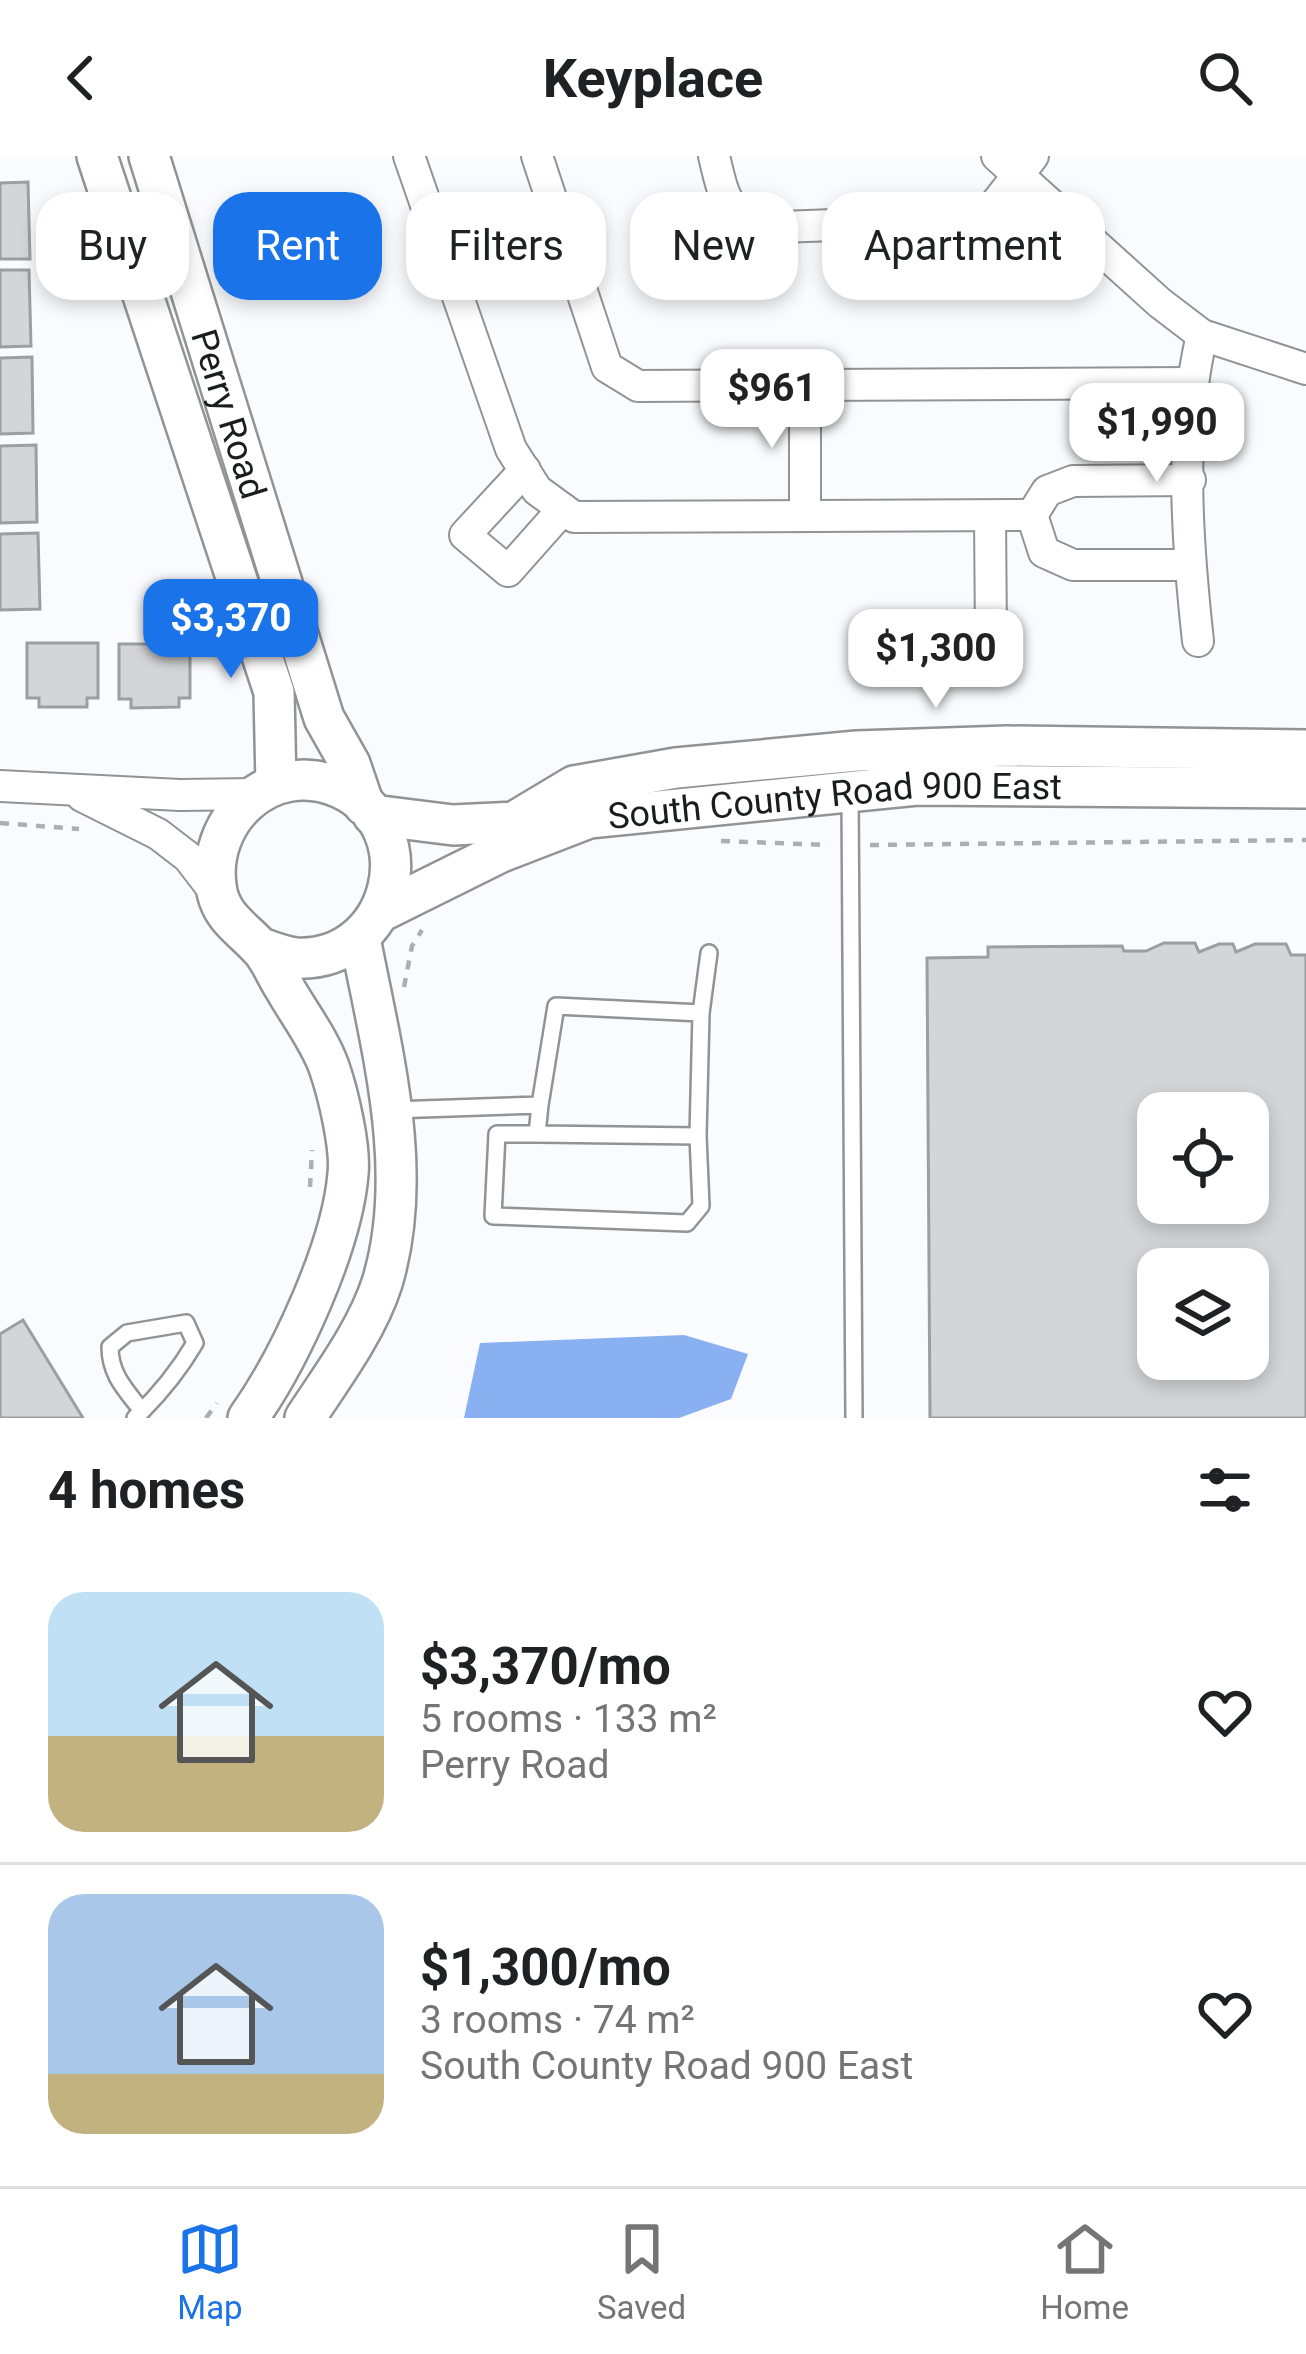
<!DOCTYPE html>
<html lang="en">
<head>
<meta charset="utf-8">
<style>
	:root { --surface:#fff; --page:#f6f6f6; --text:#202124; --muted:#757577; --line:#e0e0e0; --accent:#1a73e8 }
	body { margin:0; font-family:Roboto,sans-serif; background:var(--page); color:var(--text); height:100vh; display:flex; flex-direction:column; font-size:45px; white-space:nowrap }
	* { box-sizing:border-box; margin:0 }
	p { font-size:39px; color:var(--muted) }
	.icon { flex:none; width:66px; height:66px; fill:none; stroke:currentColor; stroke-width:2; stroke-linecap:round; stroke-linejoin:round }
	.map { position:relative; height:1262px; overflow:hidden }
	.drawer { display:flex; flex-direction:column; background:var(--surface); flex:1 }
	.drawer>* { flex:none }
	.hud { position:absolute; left:36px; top:36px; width:1236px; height:108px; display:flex; gap:24px }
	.fabs { position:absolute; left:1137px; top:936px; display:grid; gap:24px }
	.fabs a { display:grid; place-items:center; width:132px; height:132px; border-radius:24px; background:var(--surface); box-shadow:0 6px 18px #0003; font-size:60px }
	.price { position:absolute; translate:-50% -102px; padding:0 27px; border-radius:24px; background:#fff; color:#222; font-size:39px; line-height:78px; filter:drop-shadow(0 3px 6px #0008) }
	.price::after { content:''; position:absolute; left:50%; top:72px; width:36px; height:27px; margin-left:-18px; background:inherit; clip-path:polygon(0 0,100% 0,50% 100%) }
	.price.on { background:var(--accent); color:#fff }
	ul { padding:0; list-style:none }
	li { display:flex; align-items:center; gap:36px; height:300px; padding:0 48px }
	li+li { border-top:3px solid var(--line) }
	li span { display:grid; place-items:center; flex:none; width:336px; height:240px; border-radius:36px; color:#555 }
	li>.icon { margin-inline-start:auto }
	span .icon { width:144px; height:144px; fill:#fffc; stroke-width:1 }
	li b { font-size:51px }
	h2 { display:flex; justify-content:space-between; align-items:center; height:144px; padding:0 48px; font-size:51px }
	.pill { padding:0 42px; border-radius:36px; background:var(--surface); box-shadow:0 6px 18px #0003; font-size:42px; line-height:108px }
	.pill.on { background:var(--accent); color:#fff }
	header { display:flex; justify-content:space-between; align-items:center; height:156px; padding:0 48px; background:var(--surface); font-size:54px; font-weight:700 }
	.tab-bar { display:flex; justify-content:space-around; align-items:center; height:168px; border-top:3px solid var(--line); background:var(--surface); font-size:33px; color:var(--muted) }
	.tab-bar a { display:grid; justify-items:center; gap:6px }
	.tab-bar .on { color:var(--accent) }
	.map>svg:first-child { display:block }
</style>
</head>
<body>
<header><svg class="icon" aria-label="back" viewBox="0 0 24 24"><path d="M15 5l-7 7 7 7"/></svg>Keyplace<svg class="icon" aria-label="search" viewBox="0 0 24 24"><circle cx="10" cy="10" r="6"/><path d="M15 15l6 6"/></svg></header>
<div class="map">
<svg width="1306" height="1262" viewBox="0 0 1306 1262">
	<rect width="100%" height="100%" fill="#fafbfe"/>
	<path fill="#89b0f1" d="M684,1179L748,1198L731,1243L679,1262H464L480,1187Z"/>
	<g fill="#d4d5d8" stroke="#9c9ea0" stroke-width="3" fill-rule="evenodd">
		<path d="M28,26L30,103H0V27Z"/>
		<path d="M0,114H29L31,190L0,191Z"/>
		<path d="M32,201L33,277L0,278V202Z"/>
		<path d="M36,289L37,366L0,367V290Z"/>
		<path d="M38,377L40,453L0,454V378Z"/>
		<path d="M27,487H98V542H87V551H39V542H27Z"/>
		<path d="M119,488H190V542H179V551L131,552V543H119Z"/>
		<path d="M1164,787H1195L1199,796L1219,788H1233L1236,796L1255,788H1286L1291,799H1306V1262H930L927,802L988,801V791L1122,790L1124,795H1146ZM1158,957H1248V1047H1158ZM1158,1113H1248V1203H1158Z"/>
		<path d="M23,1164L83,1262H0V1178Z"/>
	</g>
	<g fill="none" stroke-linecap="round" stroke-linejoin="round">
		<defs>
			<g id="service">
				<path d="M850,639L854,1262"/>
				<path d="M701,857L709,797"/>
				<path d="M392,954L540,949L556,850L701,857L698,980L537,978L540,949"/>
				<path d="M537,978H497L493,1060L687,1067L701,1050L698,980"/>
				<path d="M135,1262C159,1239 178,1216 195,1187L186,1167L127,1177L110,1191C110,1219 126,1234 142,1255"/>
			</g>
			<g id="minor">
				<path d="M409,0L511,293L537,334L574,361L1032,359"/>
				<path d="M537,0L607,211L638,230L1191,227"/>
				<path d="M714,0C725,47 728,64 780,71L969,64L993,51L1033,0"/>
				<path d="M997,0L1160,147L1202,179L1306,213"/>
				<path d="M805,229V360"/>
				<path d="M525,314L465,379L508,415L563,353"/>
				<path d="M990,360L991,483"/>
				<path d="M1189,409H1073L1044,396L1032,359L1047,335L1073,325L1190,324"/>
				<path d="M1198,485C1187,385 1179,276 1202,179"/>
				<path d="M0,630L180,639L258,638"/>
				<path d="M82,640L158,678L188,701L218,740"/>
			</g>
			<g id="tertiary">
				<path d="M97,0L274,536L276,628"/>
				<path id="s1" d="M149,0L324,562L350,608L364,649"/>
				<path d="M373,659L453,669L514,666L574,630L676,612L857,595L1007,590L1306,594"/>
				<path id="s2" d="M382,755L501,696L589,662L917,629L1306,632"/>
				<path d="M248,1262C290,1203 342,1090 348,1018C351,991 338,937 329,911C319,883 298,856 284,831C276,819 270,802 260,792C243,773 223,763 217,736C203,665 271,601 340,632C428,672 393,807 296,802C285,801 272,796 261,792"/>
				<path d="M305,1262C332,1221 367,1174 382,1127C416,1016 381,892 360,782"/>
			</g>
		</defs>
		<use href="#service" stroke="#929395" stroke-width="20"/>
		<use href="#minor" stroke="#929395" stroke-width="34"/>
		<use href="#tertiary" stroke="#929395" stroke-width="44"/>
		<g stroke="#adaeb0" stroke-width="4.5" stroke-dasharray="9 9" stroke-linecap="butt">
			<path d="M0,667L79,673"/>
			<path d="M721,685L829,689"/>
			<path d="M870,689L1306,684"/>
			<path d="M404,831L412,790L422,774"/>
			<path d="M310,1031L312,994"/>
			<path d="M206,1262L217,1247"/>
		</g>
		<use href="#service" stroke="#fff" stroke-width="15"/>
		<use href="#minor" stroke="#fff" stroke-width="30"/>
		<use href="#tertiary" stroke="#fff" stroke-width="39"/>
	</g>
	<g text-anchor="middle" stroke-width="10" stroke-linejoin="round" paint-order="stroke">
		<g font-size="36" fill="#1b1c1c" stroke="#fff">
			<text dy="13" stroke="none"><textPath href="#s1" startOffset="270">Perry Road</textPath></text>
			<text dy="13" stroke="none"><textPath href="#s2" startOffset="474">South County Road 900 East</textPath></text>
		</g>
	</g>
</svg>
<div class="fabs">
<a><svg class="icon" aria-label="locate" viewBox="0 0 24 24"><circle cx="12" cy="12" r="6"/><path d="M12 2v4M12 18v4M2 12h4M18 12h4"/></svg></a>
<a><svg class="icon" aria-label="layers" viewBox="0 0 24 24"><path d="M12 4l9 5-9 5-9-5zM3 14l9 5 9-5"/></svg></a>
</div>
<b class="price" style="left:772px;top:295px">$961</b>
<b class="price" style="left:1157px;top:329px">$1,990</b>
<b class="price on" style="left:231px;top:525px">$3,370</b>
<b class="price" style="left:936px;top:555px">$1,300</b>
<div class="hud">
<a class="pill">Buy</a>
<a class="pill on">Rent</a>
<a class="pill">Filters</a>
<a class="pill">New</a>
<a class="pill">Apartment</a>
</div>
</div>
<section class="drawer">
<h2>4 homes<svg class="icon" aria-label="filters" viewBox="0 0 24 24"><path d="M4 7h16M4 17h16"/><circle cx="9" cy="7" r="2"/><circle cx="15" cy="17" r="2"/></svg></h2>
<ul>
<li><span style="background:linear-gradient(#bfe0f5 60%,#c2b280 0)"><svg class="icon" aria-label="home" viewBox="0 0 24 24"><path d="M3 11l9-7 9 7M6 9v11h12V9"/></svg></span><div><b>$3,370/mo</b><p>5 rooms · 133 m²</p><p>Perry Road</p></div><svg class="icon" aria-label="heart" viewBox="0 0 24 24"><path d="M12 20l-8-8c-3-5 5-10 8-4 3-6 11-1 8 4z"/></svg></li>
<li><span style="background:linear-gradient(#a9c7e8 75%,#c2b280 0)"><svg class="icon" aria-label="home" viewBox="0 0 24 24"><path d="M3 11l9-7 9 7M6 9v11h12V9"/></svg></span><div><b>$1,300/mo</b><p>3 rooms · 74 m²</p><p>South County Road 900 East</p></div><svg class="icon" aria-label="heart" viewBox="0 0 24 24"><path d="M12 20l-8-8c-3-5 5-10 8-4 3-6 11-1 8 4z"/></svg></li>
</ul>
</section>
<nav class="tab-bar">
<a class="on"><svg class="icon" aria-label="map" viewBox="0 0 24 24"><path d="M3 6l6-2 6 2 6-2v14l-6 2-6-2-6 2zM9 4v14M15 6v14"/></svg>Map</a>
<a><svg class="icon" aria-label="saved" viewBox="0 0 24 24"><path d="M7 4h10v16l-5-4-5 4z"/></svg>Saved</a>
<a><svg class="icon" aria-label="home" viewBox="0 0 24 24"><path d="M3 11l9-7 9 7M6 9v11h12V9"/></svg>Home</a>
</nav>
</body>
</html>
